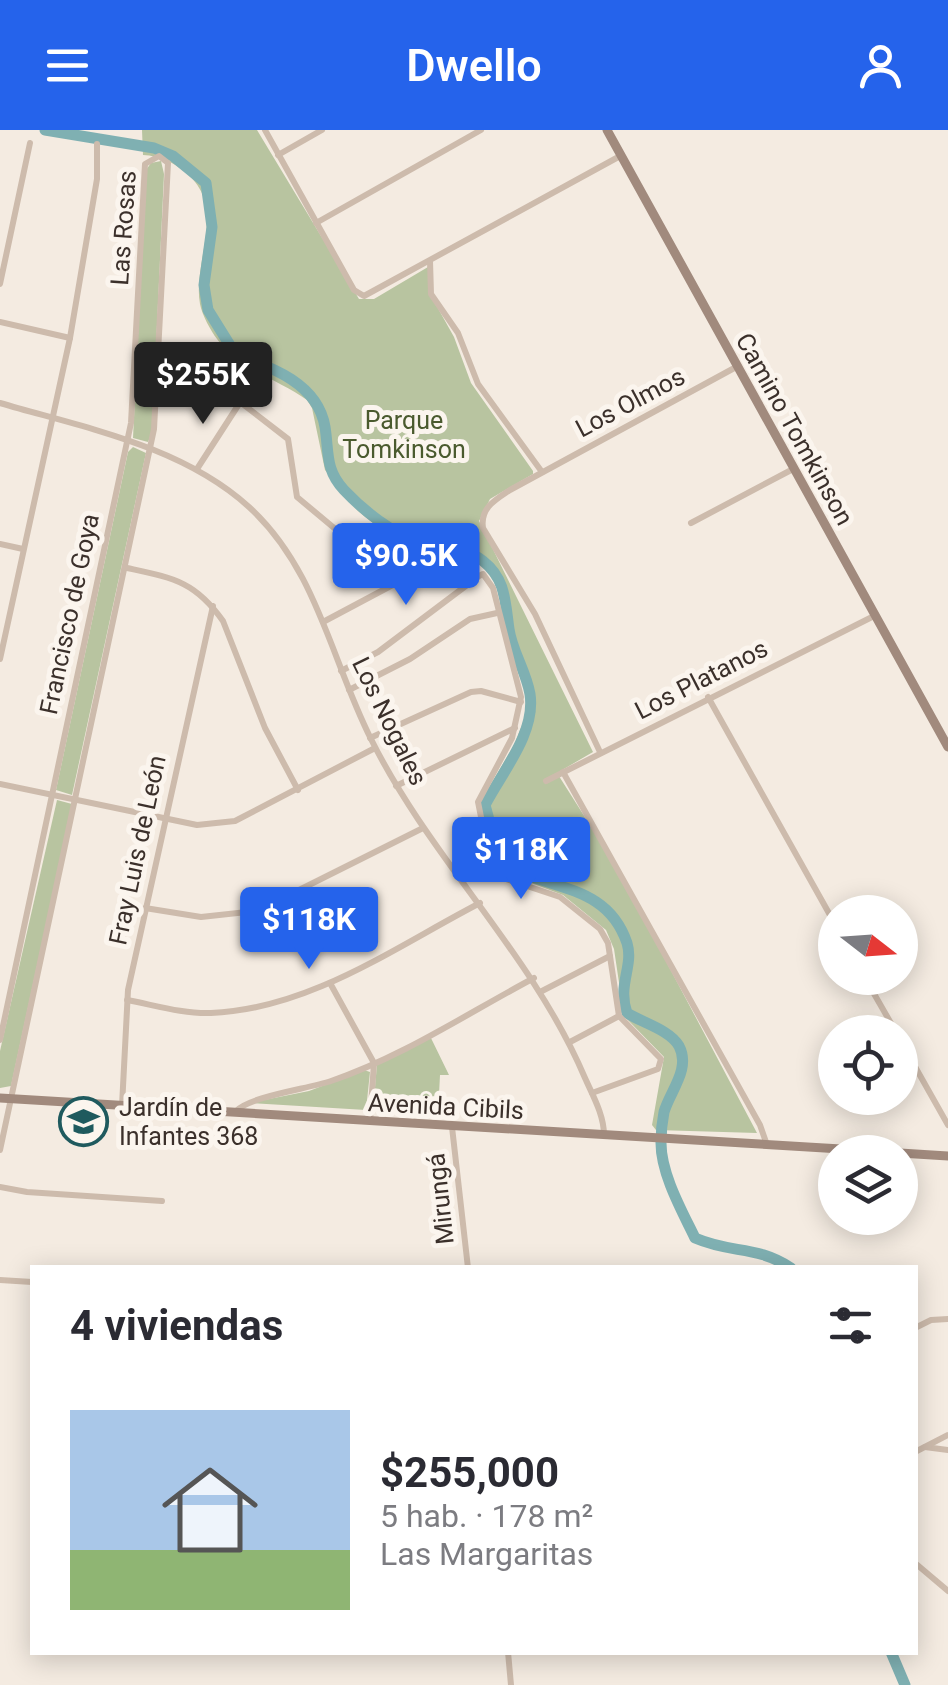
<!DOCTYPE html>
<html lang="es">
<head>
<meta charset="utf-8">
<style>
	:root { --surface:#fff; --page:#f7f7f7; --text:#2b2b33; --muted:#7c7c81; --accent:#2563eb }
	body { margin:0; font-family:Roboto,sans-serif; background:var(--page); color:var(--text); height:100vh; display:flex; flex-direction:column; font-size:38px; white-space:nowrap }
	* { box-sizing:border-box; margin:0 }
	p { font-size:32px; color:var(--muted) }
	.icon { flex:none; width:55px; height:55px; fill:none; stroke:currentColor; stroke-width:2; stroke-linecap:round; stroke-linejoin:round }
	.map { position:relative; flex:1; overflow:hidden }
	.side { position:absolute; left:30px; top:1135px; width:888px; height:390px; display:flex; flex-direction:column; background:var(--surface); border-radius:0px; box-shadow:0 5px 25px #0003 }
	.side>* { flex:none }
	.needle { width:65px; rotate:107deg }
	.fabs { position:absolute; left:818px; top:765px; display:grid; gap:20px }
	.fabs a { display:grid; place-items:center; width:100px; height:100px; border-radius:50%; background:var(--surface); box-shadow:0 5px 25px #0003; font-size:50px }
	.price { position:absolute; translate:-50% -85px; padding:0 22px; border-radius:10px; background:var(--accent); color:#fff; font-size:32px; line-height:65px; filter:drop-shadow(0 2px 5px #0008) }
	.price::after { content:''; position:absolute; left:50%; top:60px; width:30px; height:22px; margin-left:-15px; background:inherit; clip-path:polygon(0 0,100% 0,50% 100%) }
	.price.selected { background:#222; color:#fff }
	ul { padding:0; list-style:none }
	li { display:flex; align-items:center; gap:30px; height:250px; padding:0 40px }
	li span { display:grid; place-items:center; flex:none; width:280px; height:200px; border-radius:0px; color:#555 }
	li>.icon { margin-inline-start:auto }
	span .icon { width:120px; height:120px; fill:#fffc; stroke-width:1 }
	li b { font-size:42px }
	h2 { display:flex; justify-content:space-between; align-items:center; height:120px; padding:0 40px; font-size:42px }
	header { display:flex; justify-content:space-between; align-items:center; height:130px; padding:0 40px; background:var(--accent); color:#fff; font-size:45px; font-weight:600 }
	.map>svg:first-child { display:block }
</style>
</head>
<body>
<header><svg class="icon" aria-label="menu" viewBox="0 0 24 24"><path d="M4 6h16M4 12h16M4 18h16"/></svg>Dwello<svg class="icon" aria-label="person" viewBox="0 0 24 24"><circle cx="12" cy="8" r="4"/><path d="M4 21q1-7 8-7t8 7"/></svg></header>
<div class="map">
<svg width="948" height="1555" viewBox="0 0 948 1555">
	<rect width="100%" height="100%" fill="#f4ebe1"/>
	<g fill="#b8c4a0">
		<path d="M142,0H257L359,169H374L428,137L430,164L454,207L471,253L533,341V344L490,369L479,391L593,622L557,643L614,733L757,1003L656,1000L652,995L664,927L624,886L614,819L606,800L563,765L505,743L490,720L481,671L514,615L528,580L527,564L504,495L501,462L484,437L465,425L423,416L384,402L358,381L325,340L312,278L307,270C279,250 237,238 217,209C211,201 202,185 200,174C192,130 229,77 185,42C173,32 160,26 143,25Z"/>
		<path d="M161,31L164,44L152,302L148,312L133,308L146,40L151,33Z"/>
		<path d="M133,317L146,323L72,665L56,660L128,322Z"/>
		<path d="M57,670L72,674L11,956L0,958V921Z"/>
		<path d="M430,906L449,945H440L438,984L373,980L377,934Z"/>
		<path d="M364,940L370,942L366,980L249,973L309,961Z"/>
	</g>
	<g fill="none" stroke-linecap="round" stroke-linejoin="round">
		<g stroke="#7fb0b2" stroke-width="11">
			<path d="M45,0L154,18L173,26L206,53L212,97L204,155L208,180L236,225C272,237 318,254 325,297C329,322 325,340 344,360C363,380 392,404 419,411C442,417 463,415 483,431C506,449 505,472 509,499C512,521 526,541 530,564C536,603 502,642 485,675L500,731C546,762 606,751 627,813C634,836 617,855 627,883C643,893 670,900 679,916C691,939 670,961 664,982C662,992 661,1003 661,1013C661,1044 682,1081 695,1108C732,1124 756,1115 791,1138"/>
			<path d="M891,1522L905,1555"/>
		</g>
		<g stroke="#cdbbac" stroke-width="6">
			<path d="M265,0L354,160L364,166L622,25"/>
			<path d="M278,25L322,0"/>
			<path d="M316,93L481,0"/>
			<path d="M430,131L431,164L458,203L478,254L542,342"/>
			<path d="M0,154L30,13"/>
			<path d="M0,192L70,208"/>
			<path d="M205,245L288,309L297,367L400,453"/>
			<path d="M156,265L188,268L219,223"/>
			<path d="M0,273C85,298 182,316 249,377C317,439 331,530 371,609C431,730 532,823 585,948C593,966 604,985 604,1005"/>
			<path d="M197,339L239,274"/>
			<path d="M691,393L795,338"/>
			<path d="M0,414L23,419"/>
			<path d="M127,438C173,448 195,451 223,491L265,598L298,660"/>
			<path d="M323,492L449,425"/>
			<path d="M0,529L70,208L97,49V14"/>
			<path d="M341,541L378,522L479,446L483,444L493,458L521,567L512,608L478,672L488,722L506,749L560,767L600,799L608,813L619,886L661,929L658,939L592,963"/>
			<path d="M349,560L410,529L470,489L497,483"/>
			<path d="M708,567L835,794"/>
			<path d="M370,608L471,562L481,561L521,572"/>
			<path d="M600,622L535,484L483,398C480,378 495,370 510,360L738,236"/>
			<path d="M563,642L760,995L767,1015"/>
			<path d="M546,651L874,486"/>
			<path d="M0,654L197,695L235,691L375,618"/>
			<path d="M396,656L515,598"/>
			<path d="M145,778L201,787L257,781L423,698"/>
			<path d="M865,848L896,902"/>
			<path d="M330,853L374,933L370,991"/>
			<path d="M542,861L610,826"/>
			<path d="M127,870C154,875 183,884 211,883C310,879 395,817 480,773"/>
			<path d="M0,910L131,293L145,34L159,26L168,33L154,299L0,1020"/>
			<path d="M900,910L948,995"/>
			<path d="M570,912L619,886"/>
			<path d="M122,976L128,860L213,476"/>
			<path d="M236,981C251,966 307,959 331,951C402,927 468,883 534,848"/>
			<path d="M452,997L468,1138"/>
			<path d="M0,1057L27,1062L162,1071"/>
			<path d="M0,1150L32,1152"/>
			<path d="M915,1198L931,1190L948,1189"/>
			<path d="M925,1317L948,1320"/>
			<path d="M915,1322L948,1305"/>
			<path d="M915,1433L948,1461"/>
			<path d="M508,1522L511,1555"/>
		</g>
		<g stroke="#a18a7d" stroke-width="9">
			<path d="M607,0L948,617"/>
			<path d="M0,968L891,1022"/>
			<path d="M900,1023L948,1026"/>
		</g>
	</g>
	<defs>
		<symbol id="school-ring" viewBox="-11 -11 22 22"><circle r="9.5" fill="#fbf5ee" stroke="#1f5a5e" stroke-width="1.5"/><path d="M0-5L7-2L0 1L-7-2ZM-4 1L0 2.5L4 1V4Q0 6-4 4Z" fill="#1f5a5e"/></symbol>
	</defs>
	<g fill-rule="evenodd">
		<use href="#school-ring" x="56" y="964" width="55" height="55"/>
	</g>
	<g text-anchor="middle" stroke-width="10" stroke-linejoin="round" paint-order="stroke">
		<g font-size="25" fill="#3b302b" stroke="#fbf5ee">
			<text transform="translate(123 98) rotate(-86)" y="9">Las Rosas</text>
			<text transform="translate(630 272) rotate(-28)" y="9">Los Olmos</text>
			<text transform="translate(795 299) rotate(61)" y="9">Camino Tomkinson</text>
			<text transform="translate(69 484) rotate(-78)" y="9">Francisco de Goya</text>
			<text transform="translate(701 549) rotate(-27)" y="9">Los Platanos</text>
			<text transform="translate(390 591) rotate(64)" y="9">Los Nogales</text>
			<text transform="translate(137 720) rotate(-78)" y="9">Fray Luis de León</text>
			<text transform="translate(446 976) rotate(3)" y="9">Avenida Cibils</text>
			<text transform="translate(440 1069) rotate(-96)" y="9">Mirungá</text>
		</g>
		<g font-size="25" fill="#4a5a2e" stroke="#fbf5ee">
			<text x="404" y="299">Parque<tspan x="404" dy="29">Tomkinson</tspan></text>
		</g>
		<g font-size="25" fill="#3b302b" stroke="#fbf5ee" text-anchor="start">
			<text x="119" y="986">Jardín de<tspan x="119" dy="29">Infantes 368</tspan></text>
		</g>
	</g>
</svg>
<div class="fabs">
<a><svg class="needle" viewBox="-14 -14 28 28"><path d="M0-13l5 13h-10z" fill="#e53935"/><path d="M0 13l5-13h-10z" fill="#7c7c81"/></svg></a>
<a><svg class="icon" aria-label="locate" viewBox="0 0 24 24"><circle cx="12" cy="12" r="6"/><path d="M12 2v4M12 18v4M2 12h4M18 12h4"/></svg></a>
<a><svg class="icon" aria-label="layers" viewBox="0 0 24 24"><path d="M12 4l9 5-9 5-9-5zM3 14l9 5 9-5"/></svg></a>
</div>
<b class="price selected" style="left:203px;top:297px">$255K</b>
<b class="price" style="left:406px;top:478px">$90.5K</b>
<b class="price" style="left:521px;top:772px">$118K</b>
<b class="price" style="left:309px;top:842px">$118K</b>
<section class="side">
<h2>4 viviendas<svg class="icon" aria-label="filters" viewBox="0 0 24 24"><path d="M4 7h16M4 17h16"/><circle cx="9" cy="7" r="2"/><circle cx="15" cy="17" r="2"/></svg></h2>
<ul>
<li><span style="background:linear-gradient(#a9c7e8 70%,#8fb573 0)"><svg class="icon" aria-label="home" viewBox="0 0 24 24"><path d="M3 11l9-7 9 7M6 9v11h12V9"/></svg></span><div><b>$255,000</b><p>5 hab. · 178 m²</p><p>Las Margaritas</p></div></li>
</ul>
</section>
</div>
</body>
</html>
